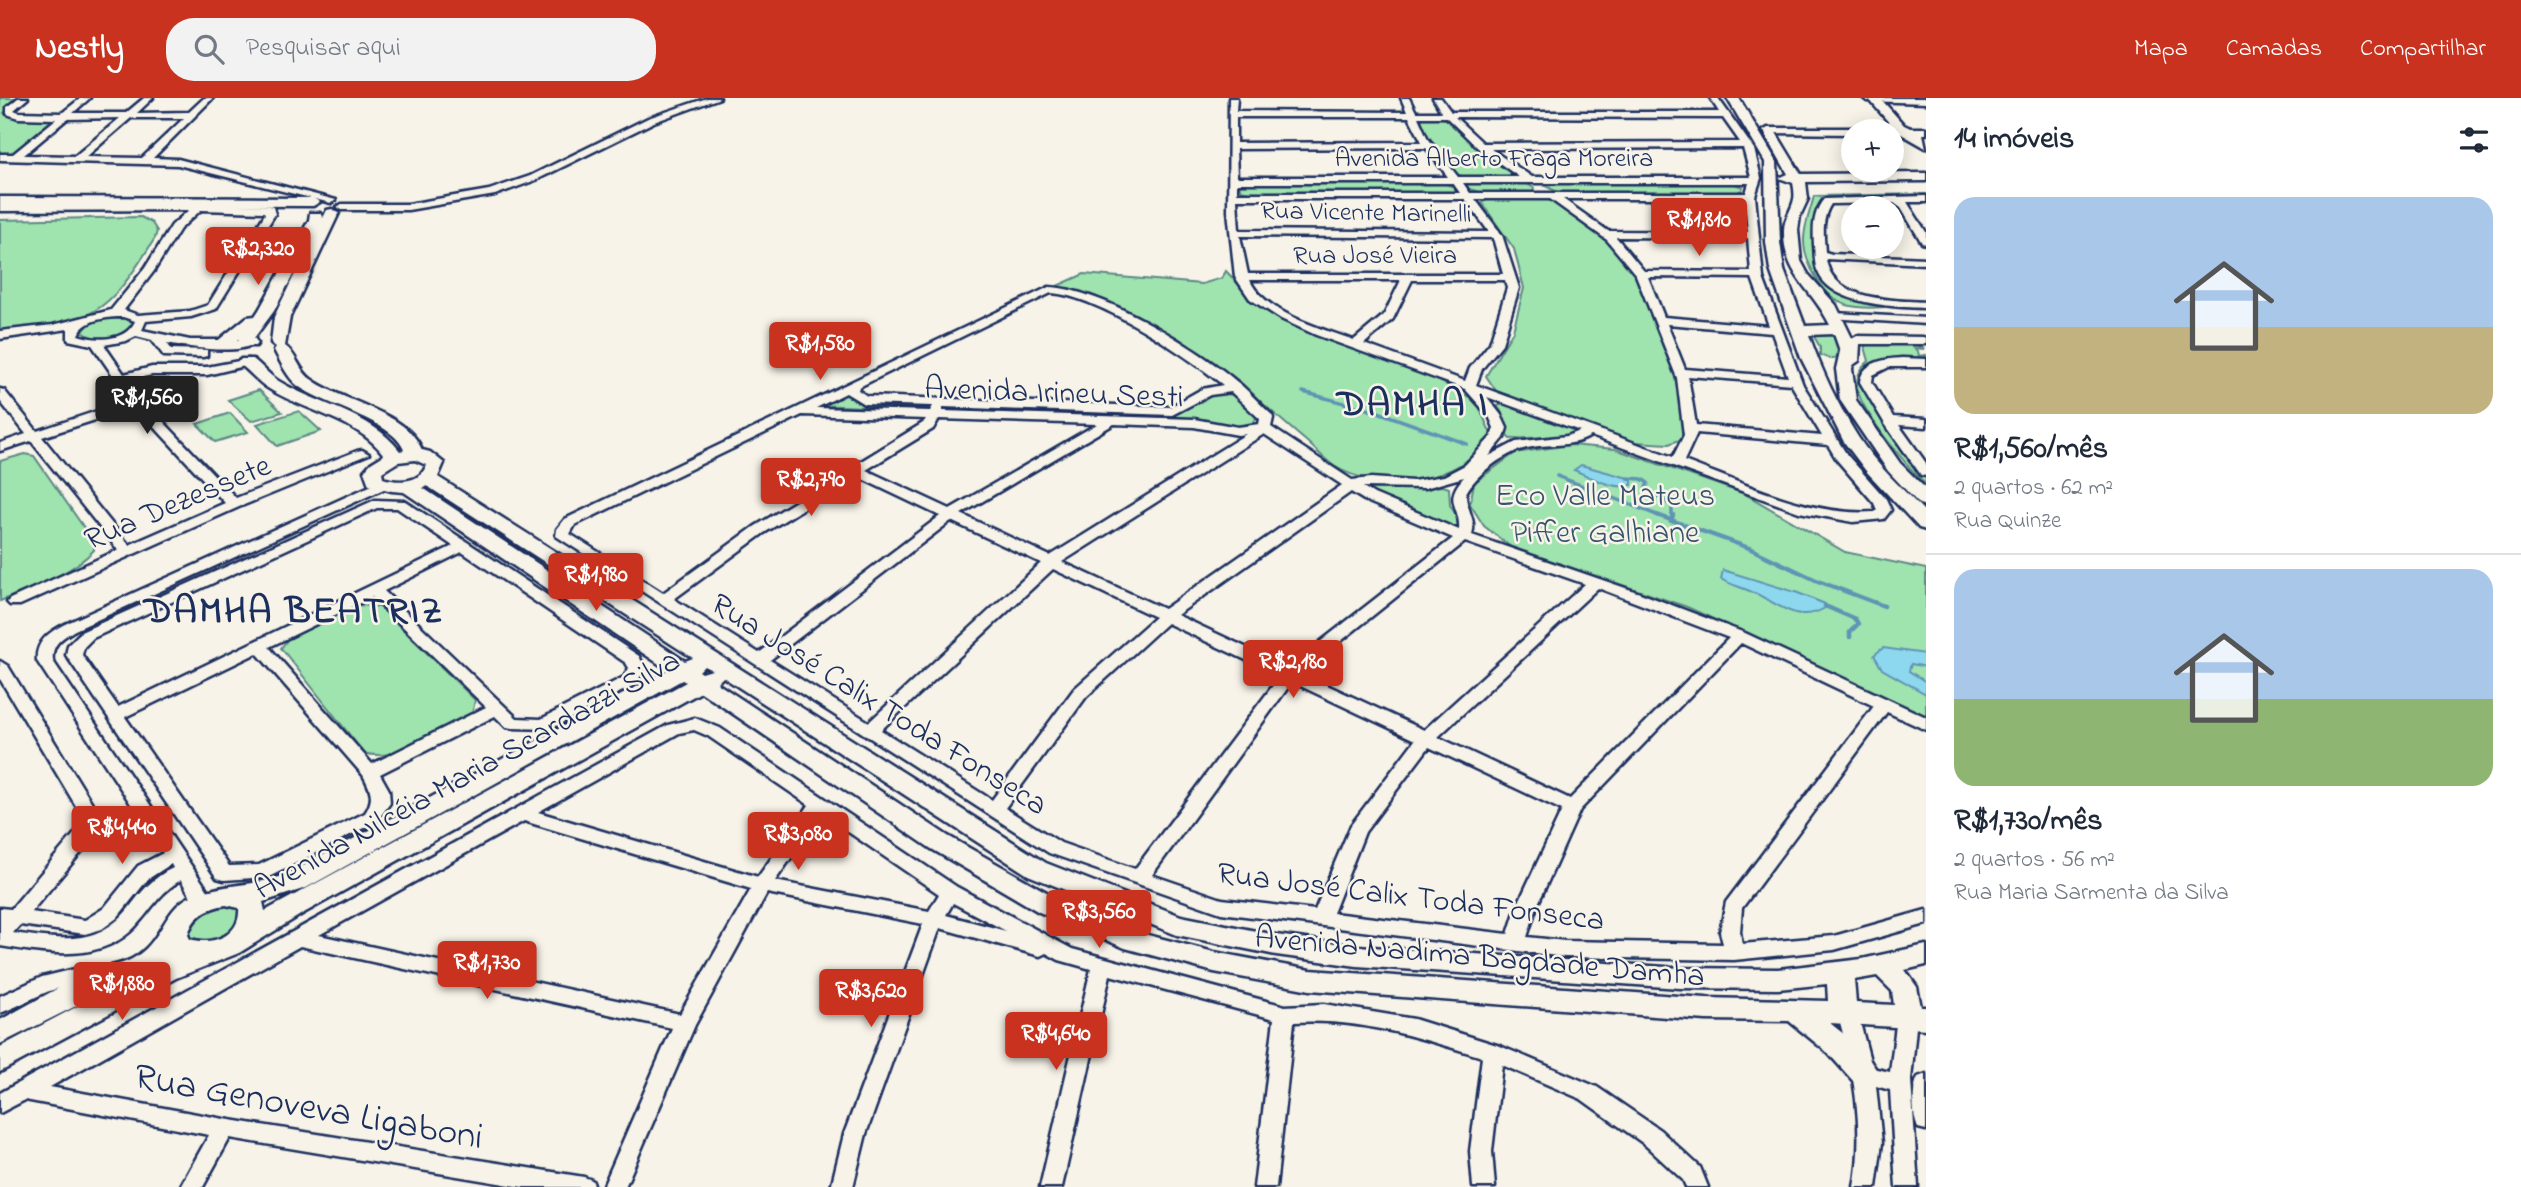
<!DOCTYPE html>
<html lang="pt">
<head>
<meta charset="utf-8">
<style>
	:root { --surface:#fff; --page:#f2f2f3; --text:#1f2937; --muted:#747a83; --line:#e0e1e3; --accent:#c8321e }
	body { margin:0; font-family:"Indie Flower",sans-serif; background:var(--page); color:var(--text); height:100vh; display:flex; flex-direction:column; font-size:26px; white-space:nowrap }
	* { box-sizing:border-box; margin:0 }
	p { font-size:23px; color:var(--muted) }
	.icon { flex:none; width:38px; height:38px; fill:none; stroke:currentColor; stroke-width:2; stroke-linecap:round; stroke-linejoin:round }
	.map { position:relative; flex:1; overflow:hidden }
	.panel { display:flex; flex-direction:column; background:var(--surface); width:595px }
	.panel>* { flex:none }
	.buttons { position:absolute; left:1841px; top:21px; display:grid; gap:14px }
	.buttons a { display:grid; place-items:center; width:63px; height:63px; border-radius:50%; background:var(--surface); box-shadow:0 4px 18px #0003; font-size:35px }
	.price { position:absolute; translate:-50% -60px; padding:0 16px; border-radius:7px; background:var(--accent); color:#fff; font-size:23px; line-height:46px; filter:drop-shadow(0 2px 4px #0008) }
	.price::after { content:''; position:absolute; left:50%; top:42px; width:21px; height:16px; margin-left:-10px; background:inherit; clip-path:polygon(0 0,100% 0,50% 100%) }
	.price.selected { background:#222; color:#fff }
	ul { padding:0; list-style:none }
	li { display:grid; align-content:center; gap:14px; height:371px; padding:0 28px }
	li+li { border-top:2px solid var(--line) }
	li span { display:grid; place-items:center; height:217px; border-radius:21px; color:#555 }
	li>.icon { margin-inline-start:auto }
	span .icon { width:126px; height:126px; fill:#fffc; stroke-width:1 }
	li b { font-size:30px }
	h2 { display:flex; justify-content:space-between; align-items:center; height:84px; padding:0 28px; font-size:30px }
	header { display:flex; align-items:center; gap:42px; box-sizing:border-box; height:98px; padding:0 35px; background:var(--accent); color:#fff }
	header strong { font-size:33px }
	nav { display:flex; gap:38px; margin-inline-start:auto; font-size:24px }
	.search { width:490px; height:63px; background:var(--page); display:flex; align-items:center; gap:18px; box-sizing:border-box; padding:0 24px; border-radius:28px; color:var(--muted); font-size:26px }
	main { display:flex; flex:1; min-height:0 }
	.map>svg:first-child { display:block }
</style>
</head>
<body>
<header>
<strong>Nestly</strong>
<div class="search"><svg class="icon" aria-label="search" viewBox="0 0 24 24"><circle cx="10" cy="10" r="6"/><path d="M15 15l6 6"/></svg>Pesquisar aqui</div>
<nav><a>Mapa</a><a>Camadas</a><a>Compartilhar</a></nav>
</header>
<main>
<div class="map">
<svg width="1926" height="1089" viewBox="0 0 1926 1089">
	<rect width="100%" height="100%" fill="#f7f3e8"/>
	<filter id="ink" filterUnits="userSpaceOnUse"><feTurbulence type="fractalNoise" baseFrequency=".0143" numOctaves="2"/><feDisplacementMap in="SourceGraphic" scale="14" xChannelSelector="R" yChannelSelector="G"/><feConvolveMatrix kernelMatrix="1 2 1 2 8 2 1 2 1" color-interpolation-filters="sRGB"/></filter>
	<g filter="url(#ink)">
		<g fill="#9fe3ae" stroke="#5d8986" stroke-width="2">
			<path d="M0,0H19L4,15L6,17L56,22L17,54L0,57Z"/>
			<path d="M1427,18L1447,21L1474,47L1512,74L1509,78L1463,79L1457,76L1427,39L1421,21Z"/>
			<path d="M1726,83L1743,89L1742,92L1735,95L1562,96L1545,88L1549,85Z"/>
			<path d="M1469,84L1525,85L1534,90L1533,94L1528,95H1483L1466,90L1465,86Z"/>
			<path d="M1243,85H1443L1457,90L1455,94L1443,96H1256L1241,92L1239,88Z"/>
			<path d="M1926,96V99L1834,100L1822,105L1827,184L1885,209C1874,210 1858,210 1847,207C1824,201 1803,163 1804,141C1804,127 1811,111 1814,98Z"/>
			<path d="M1539,99C1559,104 1597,129 1610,145C1620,157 1632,170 1639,184C1657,220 1692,303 1682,341L1669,346L1634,344L1497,294L1486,278L1513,233L1524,190L1514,151L1482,105L1486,101Z"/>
			<path d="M141,119L152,125L157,133L155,140C105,221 93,223 0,235V122Z"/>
			<path d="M1226,173L1259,208L1329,242L1436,281L1471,300L1479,309L1491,336C1464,386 1379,396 1334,368C1324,361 1315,351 1306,343C1280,321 1255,298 1229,277C1198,253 1163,235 1129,216C1105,204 1082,190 1055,189L1084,176L1202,186L1222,180Z"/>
			<path d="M106,219H125L134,224C126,239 95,245 83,234L89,226Z"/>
			<path d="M1812,235H1835L1838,244L1837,259L1830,261L1820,257V249Z"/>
			<path d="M1913,245L1924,251L1914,250L1918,253L1919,258L1926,257V263L1899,261L1864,274L1926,378V387C1910,371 1856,309 1857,287C1857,276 1861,270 1869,263L1865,249L1867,246Z"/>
			<path d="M259,292L282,314L251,323L228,302Z"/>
			<path d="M846,294L857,304L929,312L819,307Z"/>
			<path d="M1223,296L1238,297L1259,317L1252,325L1233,329L1175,320L951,316L953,311L1173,317L1211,298Z"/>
			<path d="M1505,306L1574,331L1578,334L1575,337L1510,341L1506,337C1509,326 1504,316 1497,308Z"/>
			<path d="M299,313L321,333L277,348L257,326Z"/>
			<path d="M230,315L248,334L215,344L197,326Z"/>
			<path d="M1571,347L1615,351L1745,396L1845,454L1926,471V618L1687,509L1511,449L1484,428L1470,406L1474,385L1515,355Z"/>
			<path d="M25,356L34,358L94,444V452C69,478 33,489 0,503V363Z"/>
			<path d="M1372,388L1398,391L1443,388L1449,390L1450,407L1461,426L1460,429L1453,431L1368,395L1367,392Z"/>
			<path d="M358,507L380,509L475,602L472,617C443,632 396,666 364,655L281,550L288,541Z"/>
			<path d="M230,806L242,814L232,837L211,845L192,843L187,837L191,822L208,810Z"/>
		</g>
		<g fill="#8dd8ee" stroke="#5f94b4" stroke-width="2">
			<path d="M1581,367L1628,380L1632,383V387C1614,393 1591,379 1574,372Z"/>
			<path d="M1723,472L1798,495L1825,506V510C1796,527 1777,504 1752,494C1741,489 1731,487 1721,481Z"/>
			<path d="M1883,550L1926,556V569L1911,566L1909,573L1926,584V596L1882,571L1874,557Z"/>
		</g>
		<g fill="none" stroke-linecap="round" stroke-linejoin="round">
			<g stroke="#5f94b4" stroke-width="3.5">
				<path d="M1303,294L1378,314L1467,346"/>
				<path d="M1557,378L1662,419"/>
				<path d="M1628,380L1642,381L1648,385L1646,390L1672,408V419"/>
			</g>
			<g stroke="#5f94b4" stroke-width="4.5">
				<path d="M1657,417L1749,450L1818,483L1884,508"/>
				<path d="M1671,423L1673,417"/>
				<path d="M1825,508L1855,521L1858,526L1850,534V539"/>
			</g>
			<defs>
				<g id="minor">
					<path d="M18,0H28L14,12L19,14L62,15L81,0H90L73,15H126L144,0H153L137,15L189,14L204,0H213L153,60L178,61L336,102L331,105L178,67L0,62V56H13L56,21L18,20L7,16V9ZM120,20L75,58L24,57L67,21ZM131,20H184L142,60L86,59Z"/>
					<path d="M707,0H720L654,24L536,82L495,97L408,112H342L337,109L342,106H408L489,92L530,78L648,20Z"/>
					<path d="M1229,0H1237L1236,13L1407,14L1401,0H1409L1416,14H1441L1433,0H1441L1451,14H1719L1710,0H1718L1754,51L1761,80L1755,98L1763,180L1803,287L1847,357L1886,401L1891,412L1884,421L1853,424L1799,414L1591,338C1571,350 1549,345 1527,350C1506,354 1476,376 1466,395C1465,410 1477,421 1472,437L1640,495L1745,535L1926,619V632L1887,614L1742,810L1740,834L1742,846L1834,838L1926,812V826L1834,852L1734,862L1565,859L1221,815L1049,755L556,438L557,431L565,421L1049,189C1103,191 1201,252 1241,287C1250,295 1262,308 1272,317L1273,320L1271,329L1352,382L1371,380L1413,383L1444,378L1465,367L1491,339L1494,330L1489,318L1465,291L1316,237L1281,221L1250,201L1235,179L1228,113ZM1236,19H1409L1422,44L1236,45ZM1418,19H1446L1478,50L1519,79H1458L1427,39ZM1455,19L1723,20L1740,44L1483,45ZM1426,50L1448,79H1237L1236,51ZM1743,50L1751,79H1532L1491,51ZM1237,85H1453L1460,95H1237ZM1463,85H1749L1746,95H1470ZM1237,101H1465L1489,134L1239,132ZM1475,101H1550L1607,142L1636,177L1677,280L1684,337L1673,359L1476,287L1482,271L1502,246L1519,190L1502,137ZM1563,101H1745L1748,134L1608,133ZM1240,138L1493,140L1503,176H1248ZM1616,139L1748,140L1751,174L1644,173ZM1648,179L1752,180L1769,228L1664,219ZM1250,182H1401L1384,217L1354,242C1323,231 1264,215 1250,182ZM1412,182H1505L1507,190L1490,245L1470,270L1465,283L1364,246L1393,221ZM1051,195C1099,198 1186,257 1223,287L1202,291L1170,309L867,298L858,292L859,289ZM1667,226L1772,235L1788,279L1685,271ZM1688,278L1791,286L1822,338L1696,327ZM1231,294L1260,321L1259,326L1238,329L1194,321L943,313V309L1172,317L1210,297ZM846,295L864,306L933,308L930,313L816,310ZM1487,299L1580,333L1567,338L1516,344L1489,358L1504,340L1507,330L1501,317ZM802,317L926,321L923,325L754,429L663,495L570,436L575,427ZM939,321L1097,326L950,411L866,372L933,331ZM1114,326L1194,329L1238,337L1246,336L1050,458L961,416ZM1697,335L1828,347L1837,362L1874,405L1877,412L1875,414C1810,419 1744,385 1684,363ZM1264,336L1342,387L1164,511L1062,464ZM856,378L940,418L759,555L674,501L764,435ZM1464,379C1442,403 1461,408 1459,432L1374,396L1363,389L1425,390ZM1351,394L1364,402L1453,440L1288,569L1177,517ZM951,423L1041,465L869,624L770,562ZM1465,444L1585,486L1424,632L1301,575ZM1053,471L1155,519L1074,591L992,702L881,632ZM1598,490L1729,540L1570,701L1438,639ZM1167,525L1280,578L1135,771L1061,745L1005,710L1086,599ZM1741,545L1874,608L1726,804L1720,834L1723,846L1565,843L1527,839L1537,808L1580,712ZM1292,584L1415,642L1351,727L1315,812L1222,801L1152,777ZM1429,649L1562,712L1517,808L1508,836L1333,815L1365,734Z"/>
					<path d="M1863,0H1926V5L1867,3Z"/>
					<path d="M1768,30H1880L1885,33H1853V36L1765,35L1763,33Z"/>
					<path d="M1892,30H1926V36H1892V33H1887Z"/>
					<path d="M1926,98V104H1907L1926,134V146L1922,145L1901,110L1894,105L1831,106C1821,121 1824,137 1825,154L1832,156L1926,160V166L1826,161C1832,203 1892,202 1926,204V210C1895,209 1831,207 1818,174C1814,166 1815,156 1814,147C1813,130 1813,114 1824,101Z"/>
					<path d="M198,106L269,108L273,109L275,116L216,211L191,219L146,223L142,232L190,242H247L253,246C238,257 186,249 167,245L171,251L207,252V258L203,259L164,258L152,242L136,238L126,243L104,247L124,276L152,269H207L249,261V267L207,277H152L129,282L142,301L236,400L357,353L362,352L369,356L239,409L20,507H10L7,504L10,501L118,452L31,343L0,353V345L26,336L0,303V291L4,292L37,333L130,302L92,247L68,242V231L0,241V233L53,227L111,212L145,170L172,127L189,112L0,113V107ZM201,112L264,114L265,116L208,207L190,213L138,217L124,212L154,173L180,131ZM123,219L135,223C126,244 96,243 78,237C84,221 108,219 123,219ZM136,309L225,405L129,447L42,339Z"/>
					<path d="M1834,215L1926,220V226L1830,220L1828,218Z"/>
					<path d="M1857,238L1923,239L1926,240V246H1860L1859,263L1853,267L1847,263L1848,243Z"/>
					<path d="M1902,260L1926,261V269H1889L1873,277L1872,284L1893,319L1926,321V329L1899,327L1926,365V378L1921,377L1885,326L1860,284C1862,264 1885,261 1902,260Z"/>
					<path d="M381,383L388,387L386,390L75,532C62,540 51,546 53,563L215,803L212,808C195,813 189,794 181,782C160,794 151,812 135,829C99,866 46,855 0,848V810L11,811L85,723L0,581V563L8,568L103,723L100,732L31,814L85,822L104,810L138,768L163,755L37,563C35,544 49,534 65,526ZM171,766L173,770C153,779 142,793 129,810C97,850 58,841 13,835L20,827L85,836L102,831L117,820L148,781Z"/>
					<path d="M375,402L405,403L639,558L645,570L636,586L550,631L512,630L506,629L495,618L380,676L389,692L390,705L377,723L269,779L224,782L217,780L66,557L68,547L81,534ZM377,410H397L453,448L118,609L82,557L84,549L93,540ZM462,454L626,565L629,570L624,579L541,621L517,620L384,493ZM372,499L486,609L372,666L269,549ZM257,555L363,677C371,692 375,700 365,715L259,767L229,768L125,619Z"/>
					<path d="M695,620L720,630L957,789L1072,851L1285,908L1324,906L1414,921L1500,948L1597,989L1660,1032L1700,1069L1708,1089H1686L1683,1082L1644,1046L1581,1001L1502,967L1492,1053L1495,1089H1473L1470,1053L1482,959C1421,940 1359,920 1294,924L1276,1089H1254L1274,921L1110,877L1062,1089H1040L1091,871L1059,862L1046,855L1040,858L940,830L866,1036L853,1089H831L844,1036L923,826L767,795L695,927L625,1089H603L672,930L300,848L50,989L224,1021L584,1079L592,1082L595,1089H523L230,1040L203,1089H180L209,1037L25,1002L0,1015V995L668,627ZM694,632L708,638L809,707L758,779L538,714L679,635ZM822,716L939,796L929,813L775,783ZM524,723L751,791L680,916L319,837ZM953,805L1006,833L946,817Z"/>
					<path d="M75,871L109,875L112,881L109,887C95,891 79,886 64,889C41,893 22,908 0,915V898L42,879Z"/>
					<path d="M1848,909L1855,911L1858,917L1872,970L1890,974L1897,919L1900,913L1907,911L1914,913L1917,919L1911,982L1918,1089H1896L1890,992L1876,988L1882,1045L1876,1089H1854C1865,1029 1854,975 1838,917L1841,911Z"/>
					<path d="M1926,976V1032L1918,1030C1912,1017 1912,991 1918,979Z"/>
				</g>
				<g id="tertiary">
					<path d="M1727,0H1739L1777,64L1780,144L1784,172L1805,228L1830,227C1812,190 1783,177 1784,132C1784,120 1792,112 1794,101C1795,97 1794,90 1793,85L1779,80L1788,76L1765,36L1767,33H1775L1801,76L1926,75V83L1806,84L1808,101L1800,118L1798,132L1801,163L1808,176L1836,207L1854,244L1856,253L1852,271L1856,302L1900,365L1926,391V408L1919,406L1888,373L1840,302L1836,271L1840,253L1834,236L1809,237C1821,271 1838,308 1858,339C1876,367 1903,391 1926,415V432L1919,430L1866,373L1844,344L1801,260L1770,172L1766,144L1765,64Z"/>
					<path d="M1868,0H1880L1904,27L1923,36L1926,50L1896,33Z"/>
					<path d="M0,99L313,100L320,104L313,108L0,107Z"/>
					<path d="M332,111L339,115L290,219L285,248C296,255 299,273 311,281C342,304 408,314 422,352L430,354L444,365L438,379L1046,765L1181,818L1276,837L1357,848L1680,870L1778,871L1862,861L1926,847V867L1905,872L1917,889L1921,909H1926V931L1830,925C1848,939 1869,956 1879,977L1875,985L1865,989L1855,985L1828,955L1789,923L1706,922L1310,892L1214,874L1125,850L1039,814L930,750L701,594L302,816L239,855L176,880L0,974V949L120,886L0,946V922C30,906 60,888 91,874C104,868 119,868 132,861C163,844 162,813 189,799C219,785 255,789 288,776L668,572L404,394L392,393L369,387L364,373L371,365L384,357C357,320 302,313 266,289C257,283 250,274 241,267L239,264L241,261H253C261,267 268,276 277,282C317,307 370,314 400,353L404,352C394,323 324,307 298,288C287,279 281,265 274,252L276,249L271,245L274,219L310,145L274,213L254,240L258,245L256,248H244L238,241L227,251H215L213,248L215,245L247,219L255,218L259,212L309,122L310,115H320L323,120L327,112ZM415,362L426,367C422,385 398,385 383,380L382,374L398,364ZM427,388L693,560L685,563L423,390ZM704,568L712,572L702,575L699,573ZM723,579L1028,777L1177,837L1276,857L1357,868L1680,890L1778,891L1827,886L1828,903L1706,900L1310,872L1214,854L1140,835L1057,800L948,738L717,585ZM682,582L686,584L265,813L263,804L306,790ZM226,807L239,810C241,837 214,848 190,841L188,837C193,818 207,810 226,807ZM1877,878L1892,893L1894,907L1856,905L1854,882Z"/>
				</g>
			</defs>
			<use href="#minor" stroke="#1b2f5e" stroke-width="5"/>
			<use href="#tertiary" stroke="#1b2f5e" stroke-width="5"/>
			<use href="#minor" fill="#f7f3e8" fill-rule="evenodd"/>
			<use href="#tertiary" fill="#f7f3e8" fill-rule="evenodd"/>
		</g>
	</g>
	<g text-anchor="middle" stroke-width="5" stroke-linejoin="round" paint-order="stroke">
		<g font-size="26" fill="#1b2f5e" stroke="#f7f3e8">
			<text x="1494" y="68">Avenida Alberto Fraga Moreira</text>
			<text transform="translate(1366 113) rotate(1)" y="9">Rua Vicente Marinelli</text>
			<text x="1375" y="165">Rua José Vieira</text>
		</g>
		<g font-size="32" fill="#1b2f5e" stroke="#f7f3e8">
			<text transform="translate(1054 293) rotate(2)" y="11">Avenida Irineu Sesti</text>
			<text transform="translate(177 403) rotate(-23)" y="11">Rua Dezessete</text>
			<text transform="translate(880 605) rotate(32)" y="11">Rua José Calix Toda Fonseca</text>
			<text transform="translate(466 675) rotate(-29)" y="11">Avenida Nilcéia Maria Scardazzi Silva</text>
			<text transform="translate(1411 797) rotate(7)" y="11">Rua José Calix Toda Fonseca</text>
			<text transform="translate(1480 857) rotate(5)" y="11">Avenida Nadima Bagdade Damha</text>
		</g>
		<g font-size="32" fill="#35536e" stroke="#f7f3e8">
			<text x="1605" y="407">Eco Valle Mateus<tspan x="1605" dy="37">Piffer Galhiane</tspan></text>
		</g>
		<g font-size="38" font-weight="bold" letter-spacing="2" fill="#1b2f5e" stroke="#f7f3e8">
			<text x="1413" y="317">DAMHA I</text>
			<text x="294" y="524">DAMHA BEATRIZ</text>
		</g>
		<g font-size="38" fill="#1b2f5e" stroke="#f7f3e8">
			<text transform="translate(309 1007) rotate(10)" y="13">Rua Genoveva Ligaboni</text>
		</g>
	</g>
</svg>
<div class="buttons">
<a>+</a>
<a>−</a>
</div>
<b class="price" style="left:1699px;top:160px">R$1,810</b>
<b class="price" style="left:258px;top:189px">R$2,320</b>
<b class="price" style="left:820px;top:284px">R$1,580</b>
<b class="price selected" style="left:147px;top:338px">R$1,560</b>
<b class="price" style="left:811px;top:420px">R$2,790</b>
<b class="price" style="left:596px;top:515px">R$1,980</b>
<b class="price" style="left:1293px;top:602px">R$2,180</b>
<b class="price" style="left:122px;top:768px">R$4,440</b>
<b class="price" style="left:798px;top:774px">R$3,080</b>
<b class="price" style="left:1099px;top:852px">R$3,560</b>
<b class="price" style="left:487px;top:903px">R$1,730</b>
<b class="price" style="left:122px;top:924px">R$1,880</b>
<b class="price" style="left:871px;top:931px">R$3,620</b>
<b class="price" style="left:1056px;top:974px">R$4,640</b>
</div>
<section class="panel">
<h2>14 imóveis<svg class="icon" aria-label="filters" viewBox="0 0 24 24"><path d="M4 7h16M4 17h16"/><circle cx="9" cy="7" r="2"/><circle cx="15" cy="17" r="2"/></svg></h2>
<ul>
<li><span style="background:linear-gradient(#a9c7e8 60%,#c2b280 0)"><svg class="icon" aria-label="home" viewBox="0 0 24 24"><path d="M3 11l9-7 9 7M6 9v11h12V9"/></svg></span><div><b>R$1,560/mês</b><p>2 quartos · 62 m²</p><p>Rua Quinze</p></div></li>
<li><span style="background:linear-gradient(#a9c7e8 60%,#8fb573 0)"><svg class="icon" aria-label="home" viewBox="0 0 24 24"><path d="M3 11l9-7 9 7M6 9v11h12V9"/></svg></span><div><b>R$1,730/mês</b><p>2 quartos · 56 m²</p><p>Rua Maria Sarmenta da Silva</p></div></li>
</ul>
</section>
</main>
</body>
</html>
